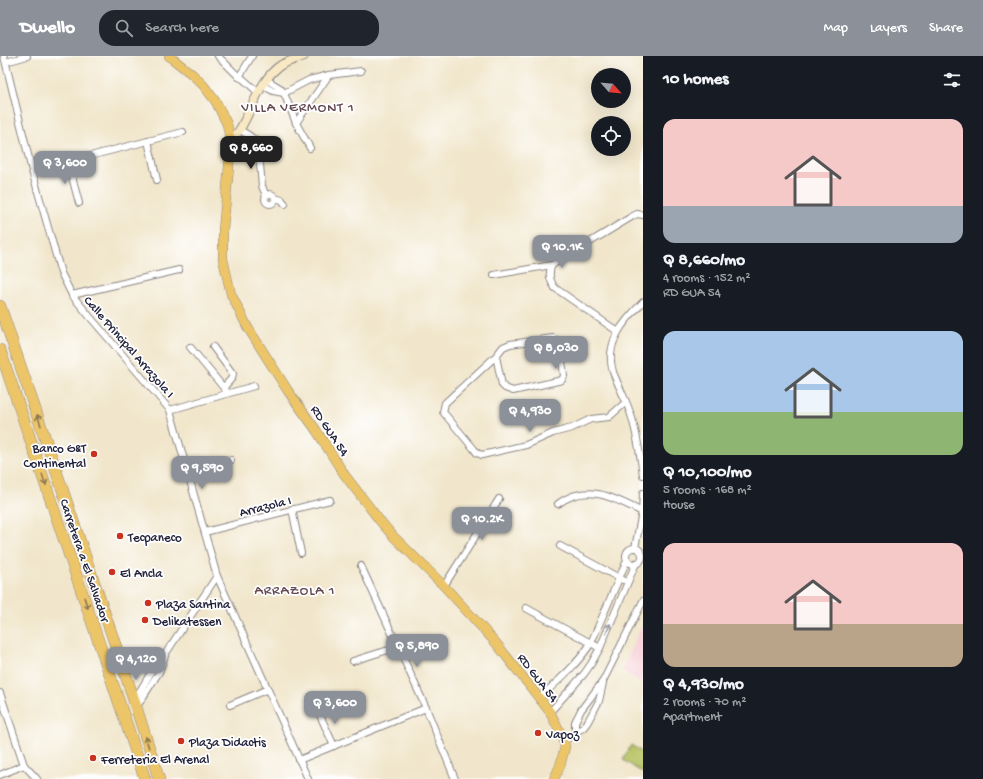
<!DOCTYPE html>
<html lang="en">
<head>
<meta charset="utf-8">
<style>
	:root { --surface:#171b24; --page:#20242c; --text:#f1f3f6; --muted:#9ea1a6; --accent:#8c9099 }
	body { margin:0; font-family:"Gochi Hand",sans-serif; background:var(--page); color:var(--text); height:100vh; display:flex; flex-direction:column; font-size:15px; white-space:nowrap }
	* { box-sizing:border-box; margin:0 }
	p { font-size:13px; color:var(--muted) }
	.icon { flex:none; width:22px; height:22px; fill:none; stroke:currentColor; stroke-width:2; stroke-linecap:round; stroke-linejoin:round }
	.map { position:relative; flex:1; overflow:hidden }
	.details { display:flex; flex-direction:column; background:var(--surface); width:340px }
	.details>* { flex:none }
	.needle { width:26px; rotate:117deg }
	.controls { position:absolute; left:591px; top:12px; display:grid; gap:8px }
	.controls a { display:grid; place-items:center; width:40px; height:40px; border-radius:50%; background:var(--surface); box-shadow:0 4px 16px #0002; font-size:20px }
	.price { position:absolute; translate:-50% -34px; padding:0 9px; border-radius:8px; background:var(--accent); color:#fff; font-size:13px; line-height:26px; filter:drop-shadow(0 1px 2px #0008) }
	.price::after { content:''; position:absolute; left:50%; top:24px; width:12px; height:9px; margin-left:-6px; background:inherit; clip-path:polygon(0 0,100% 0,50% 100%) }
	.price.active { background:#222; color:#fff }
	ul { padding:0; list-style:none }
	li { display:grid; align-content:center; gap:8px; height:212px; padding:0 20px }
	li span { display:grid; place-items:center; height:124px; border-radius:12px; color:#555 }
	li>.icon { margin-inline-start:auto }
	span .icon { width:72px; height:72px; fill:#fffc; stroke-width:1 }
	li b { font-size:17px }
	h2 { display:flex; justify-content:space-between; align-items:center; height:48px; padding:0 20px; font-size:17px }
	header { display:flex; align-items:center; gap:24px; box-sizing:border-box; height:56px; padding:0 20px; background:var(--accent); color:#fff }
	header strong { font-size:19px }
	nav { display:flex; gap:22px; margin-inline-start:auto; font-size:14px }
	.search { width:280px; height:36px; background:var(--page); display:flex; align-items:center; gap:10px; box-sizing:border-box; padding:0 14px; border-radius:16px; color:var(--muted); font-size:15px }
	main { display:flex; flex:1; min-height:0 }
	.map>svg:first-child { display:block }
</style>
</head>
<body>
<header>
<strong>Dwello</strong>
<div class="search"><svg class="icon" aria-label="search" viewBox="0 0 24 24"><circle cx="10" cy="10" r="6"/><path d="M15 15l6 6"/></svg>Search here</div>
<nav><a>Map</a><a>Layers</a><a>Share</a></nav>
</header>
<main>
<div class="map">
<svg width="643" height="723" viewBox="0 0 643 723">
	<rect width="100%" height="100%" fill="#fff"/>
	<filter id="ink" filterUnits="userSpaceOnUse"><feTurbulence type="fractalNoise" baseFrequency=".025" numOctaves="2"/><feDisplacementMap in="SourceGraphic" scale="8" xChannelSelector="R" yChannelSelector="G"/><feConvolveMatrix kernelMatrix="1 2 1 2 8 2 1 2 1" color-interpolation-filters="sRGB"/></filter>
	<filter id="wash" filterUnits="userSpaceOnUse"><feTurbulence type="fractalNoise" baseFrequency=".012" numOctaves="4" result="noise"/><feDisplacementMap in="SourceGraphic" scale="16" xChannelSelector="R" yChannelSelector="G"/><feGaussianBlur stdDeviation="0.9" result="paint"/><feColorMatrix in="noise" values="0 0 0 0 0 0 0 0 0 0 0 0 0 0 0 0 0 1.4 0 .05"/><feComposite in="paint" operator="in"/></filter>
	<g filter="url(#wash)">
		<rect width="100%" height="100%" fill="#f1e6cb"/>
		<path fill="#f6cfd6" d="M643,566V629L622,614Z"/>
		<path fill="#b8c466" stroke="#6d7350" d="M631,689L643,697V717L623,704Z"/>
	</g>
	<g filter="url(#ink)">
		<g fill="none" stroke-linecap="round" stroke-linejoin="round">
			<defs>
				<g id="street">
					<path d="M4,0L32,115L61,217L72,239L90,261L170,354L217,520L308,723"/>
					<path d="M218,0L239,21L243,23L259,37"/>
					<path d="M6,6L27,0"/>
					<path d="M239,21L252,0"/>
					<path d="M267,24L280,32L284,37L296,67L310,92"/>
					<path d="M264,30L273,35L284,37L309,24L329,19L361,15"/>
					<path d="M296,67L329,19"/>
					<path d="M240,74L250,80L258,87L262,130L266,140"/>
					<path d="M148,85L157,124"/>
					<path d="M68,106L79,147"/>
					<path d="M32,115L183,76"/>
					<circle cx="270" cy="143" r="5"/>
					<path d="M275,142L282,144L285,148"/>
					<path d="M494,219L552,209"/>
					<path d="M72,239L179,214"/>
					<path d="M643,246C624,265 604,287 613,316C618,329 625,342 630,356C637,376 640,397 643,419"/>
					<path d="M617,275L555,232C549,224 548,217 552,209L633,160L637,158L643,159"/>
					<path d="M190,291L228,337"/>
					<path d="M213,291L233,318L232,322L224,331"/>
					<path d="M496,300L502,329L505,332L513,335L558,325L562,324L564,320L560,290C559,285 557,284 553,282L510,288L503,291L496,300L445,347L443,356L474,393L477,397L482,399L526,389L553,377L572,372L591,363L609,361L626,346"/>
					<path d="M170,354L254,330"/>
					<path d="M188,416L231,404"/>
					<path d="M558,448C586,426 615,442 642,456"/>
					<path d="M292,453L301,497"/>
					<path d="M205,476L330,444"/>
					<path d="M560,490L623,524"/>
					<path d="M635,492L642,456L643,437"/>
					<circle cx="634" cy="500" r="8"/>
					<path d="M361,510L426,652L455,723"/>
					<path d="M444,530L499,443"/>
					<path d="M526,552L600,592"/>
					<path d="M353,605L398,591"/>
					<path d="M0,637L24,709L37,723"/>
					<path d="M539,642C558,625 577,609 591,587L627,504"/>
					<path d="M134,645L153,613L163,601"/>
					<path d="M230,649L268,633"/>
					<path d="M136,652L159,616L166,597L217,520"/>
					<path d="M550,656L584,618L591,608L600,592L636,507"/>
					<path d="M319,657L334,690"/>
					<path d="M575,676V666L581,654L603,625L643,545"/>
					<path d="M564,686L575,676L583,672L587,667L599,645L603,627"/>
					<path d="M299,704L426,652"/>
					<path d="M0,719L24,709"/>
				</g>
				<path id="secondary" d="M230,83C239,78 241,71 246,62C255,44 264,20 281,9C288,5 297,3 304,0"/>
				<path id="primary" d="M169,0L193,19L204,30L216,46L227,68L230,83L229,111L223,174V203L231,238L248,272L288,335L316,374L344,418L380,465L394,481L444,530L496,587L550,656L562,680L565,691L560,710L554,723"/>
				<g id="highway">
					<path d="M0,250L130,632L159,723"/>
					<path d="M0,294L145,723"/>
				</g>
			</defs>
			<use href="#street" stroke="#8a8483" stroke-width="8"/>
			<use href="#secondary" stroke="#8a8483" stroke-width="10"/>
			<use href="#primary" stroke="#8a8483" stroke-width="10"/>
			<use href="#highway" stroke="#8a8483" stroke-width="12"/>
			<use href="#street" stroke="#fff" stroke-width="6"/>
			<use href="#secondary" stroke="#f8e8c3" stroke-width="8"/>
			<use href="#primary" stroke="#edc569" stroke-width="9"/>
			<use href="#highway" stroke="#edc569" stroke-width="11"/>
		</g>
		<defs><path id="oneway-shaft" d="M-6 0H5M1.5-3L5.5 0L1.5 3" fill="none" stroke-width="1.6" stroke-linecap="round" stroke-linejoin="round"/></defs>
		<g stroke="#887452">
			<use href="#oneway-shaft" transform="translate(39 364) rotate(-109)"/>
			<use href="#oneway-shaft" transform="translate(44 424) rotate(71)"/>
			<use href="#oneway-shaft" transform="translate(86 547) rotate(71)"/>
			<use href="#oneway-shaft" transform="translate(147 686) rotate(-108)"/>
		</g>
		<use stroke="#9c9ca7" href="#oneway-shaft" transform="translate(608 573) rotate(-67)"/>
	</g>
	<g fill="#c8321e" stroke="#fff" stroke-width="1.5">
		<circle cx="94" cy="398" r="4"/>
		<circle cx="120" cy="480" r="4"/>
		<circle cx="112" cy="516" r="4"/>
		<circle cx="148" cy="547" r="4"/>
		<circle cx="145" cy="564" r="4"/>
		<circle cx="538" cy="677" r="4"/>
		<circle cx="181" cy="685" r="4"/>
		<circle cx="93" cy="702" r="4"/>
	</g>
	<g text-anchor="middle" stroke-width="3.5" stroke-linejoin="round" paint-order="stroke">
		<g font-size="13" fill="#22223b" stroke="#fff">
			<text transform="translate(130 290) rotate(49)" y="5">Calle Principal Arrazola I</text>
			<text transform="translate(331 374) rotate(56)" y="5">RD GUA 54</text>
			<text transform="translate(265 449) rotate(-14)" y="5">Arrazola I</text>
			<text transform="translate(86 504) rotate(71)" y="5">Carretera a El Salvador</text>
			<text transform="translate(539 621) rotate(52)" y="5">RD GUA 54</text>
		</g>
		<g font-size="13" fill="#22223b" stroke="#fff" text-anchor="start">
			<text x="86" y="396" text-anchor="end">Banco G&amp;T<tspan x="86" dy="15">Continental</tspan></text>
			<text x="128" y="485">Tecpaneco</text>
			<text x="120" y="521">El Ancla</text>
			<text x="156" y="552">Plaza Santina</text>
			<text x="153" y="569">Delikatessen</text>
			<text x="546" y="682">Vapoz</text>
			<text x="189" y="690">Plaza Didactis</text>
			<text x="101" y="707">Ferreteria El Arenal</text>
		</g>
		<g font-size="14" letter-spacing="1" fill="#634951" stroke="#fff">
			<text x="298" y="55">VILLA VERMONT 1</text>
			<text x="295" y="538">ARRAZOLA 1</text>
		</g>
	</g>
</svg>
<div class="controls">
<a><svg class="needle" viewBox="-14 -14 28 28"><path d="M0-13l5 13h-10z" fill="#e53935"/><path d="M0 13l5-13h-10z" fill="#9ea1a6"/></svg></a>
<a><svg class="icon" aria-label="locate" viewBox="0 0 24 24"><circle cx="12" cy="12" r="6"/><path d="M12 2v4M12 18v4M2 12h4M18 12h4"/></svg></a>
</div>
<b class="price active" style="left:251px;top:114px">Q 8,660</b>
<b class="price" style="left:65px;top:129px">Q 3,600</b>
<b class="price" style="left:562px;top:213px">Q 10.1K</b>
<b class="price" style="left:556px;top:314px">Q 8,030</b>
<b class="price" style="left:530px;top:377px">Q 4,930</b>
<b class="price" style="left:202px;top:434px">Q 9,590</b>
<b class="price" style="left:482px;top:485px">Q 10.2K</b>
<b class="price" style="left:417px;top:612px">Q 5,890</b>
<b class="price" style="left:136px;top:625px">Q 4,120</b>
<b class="price" style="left:335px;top:669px">Q 3,600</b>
</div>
<section class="details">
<h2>10 homes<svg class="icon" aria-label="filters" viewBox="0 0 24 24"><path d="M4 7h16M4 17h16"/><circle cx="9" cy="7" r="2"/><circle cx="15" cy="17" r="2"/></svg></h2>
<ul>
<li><span style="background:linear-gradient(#f6c9c9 70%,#9aa5b1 0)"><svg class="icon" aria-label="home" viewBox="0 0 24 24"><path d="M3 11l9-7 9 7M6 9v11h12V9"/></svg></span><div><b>Q 8,660/mo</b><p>4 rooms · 152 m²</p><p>RD GUA 54</p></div></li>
<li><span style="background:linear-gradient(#a9c7e8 65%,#8fb573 0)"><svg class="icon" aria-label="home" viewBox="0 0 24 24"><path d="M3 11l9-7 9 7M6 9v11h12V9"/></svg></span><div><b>Q 10,100/mo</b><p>5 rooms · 168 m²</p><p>House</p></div></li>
<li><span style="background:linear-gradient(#f6c9c9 65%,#b9a48a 0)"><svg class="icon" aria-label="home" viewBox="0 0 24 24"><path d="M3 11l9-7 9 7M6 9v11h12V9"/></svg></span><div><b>Q 4,930/mo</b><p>2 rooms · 70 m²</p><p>Apartment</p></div></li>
</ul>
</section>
</main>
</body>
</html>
